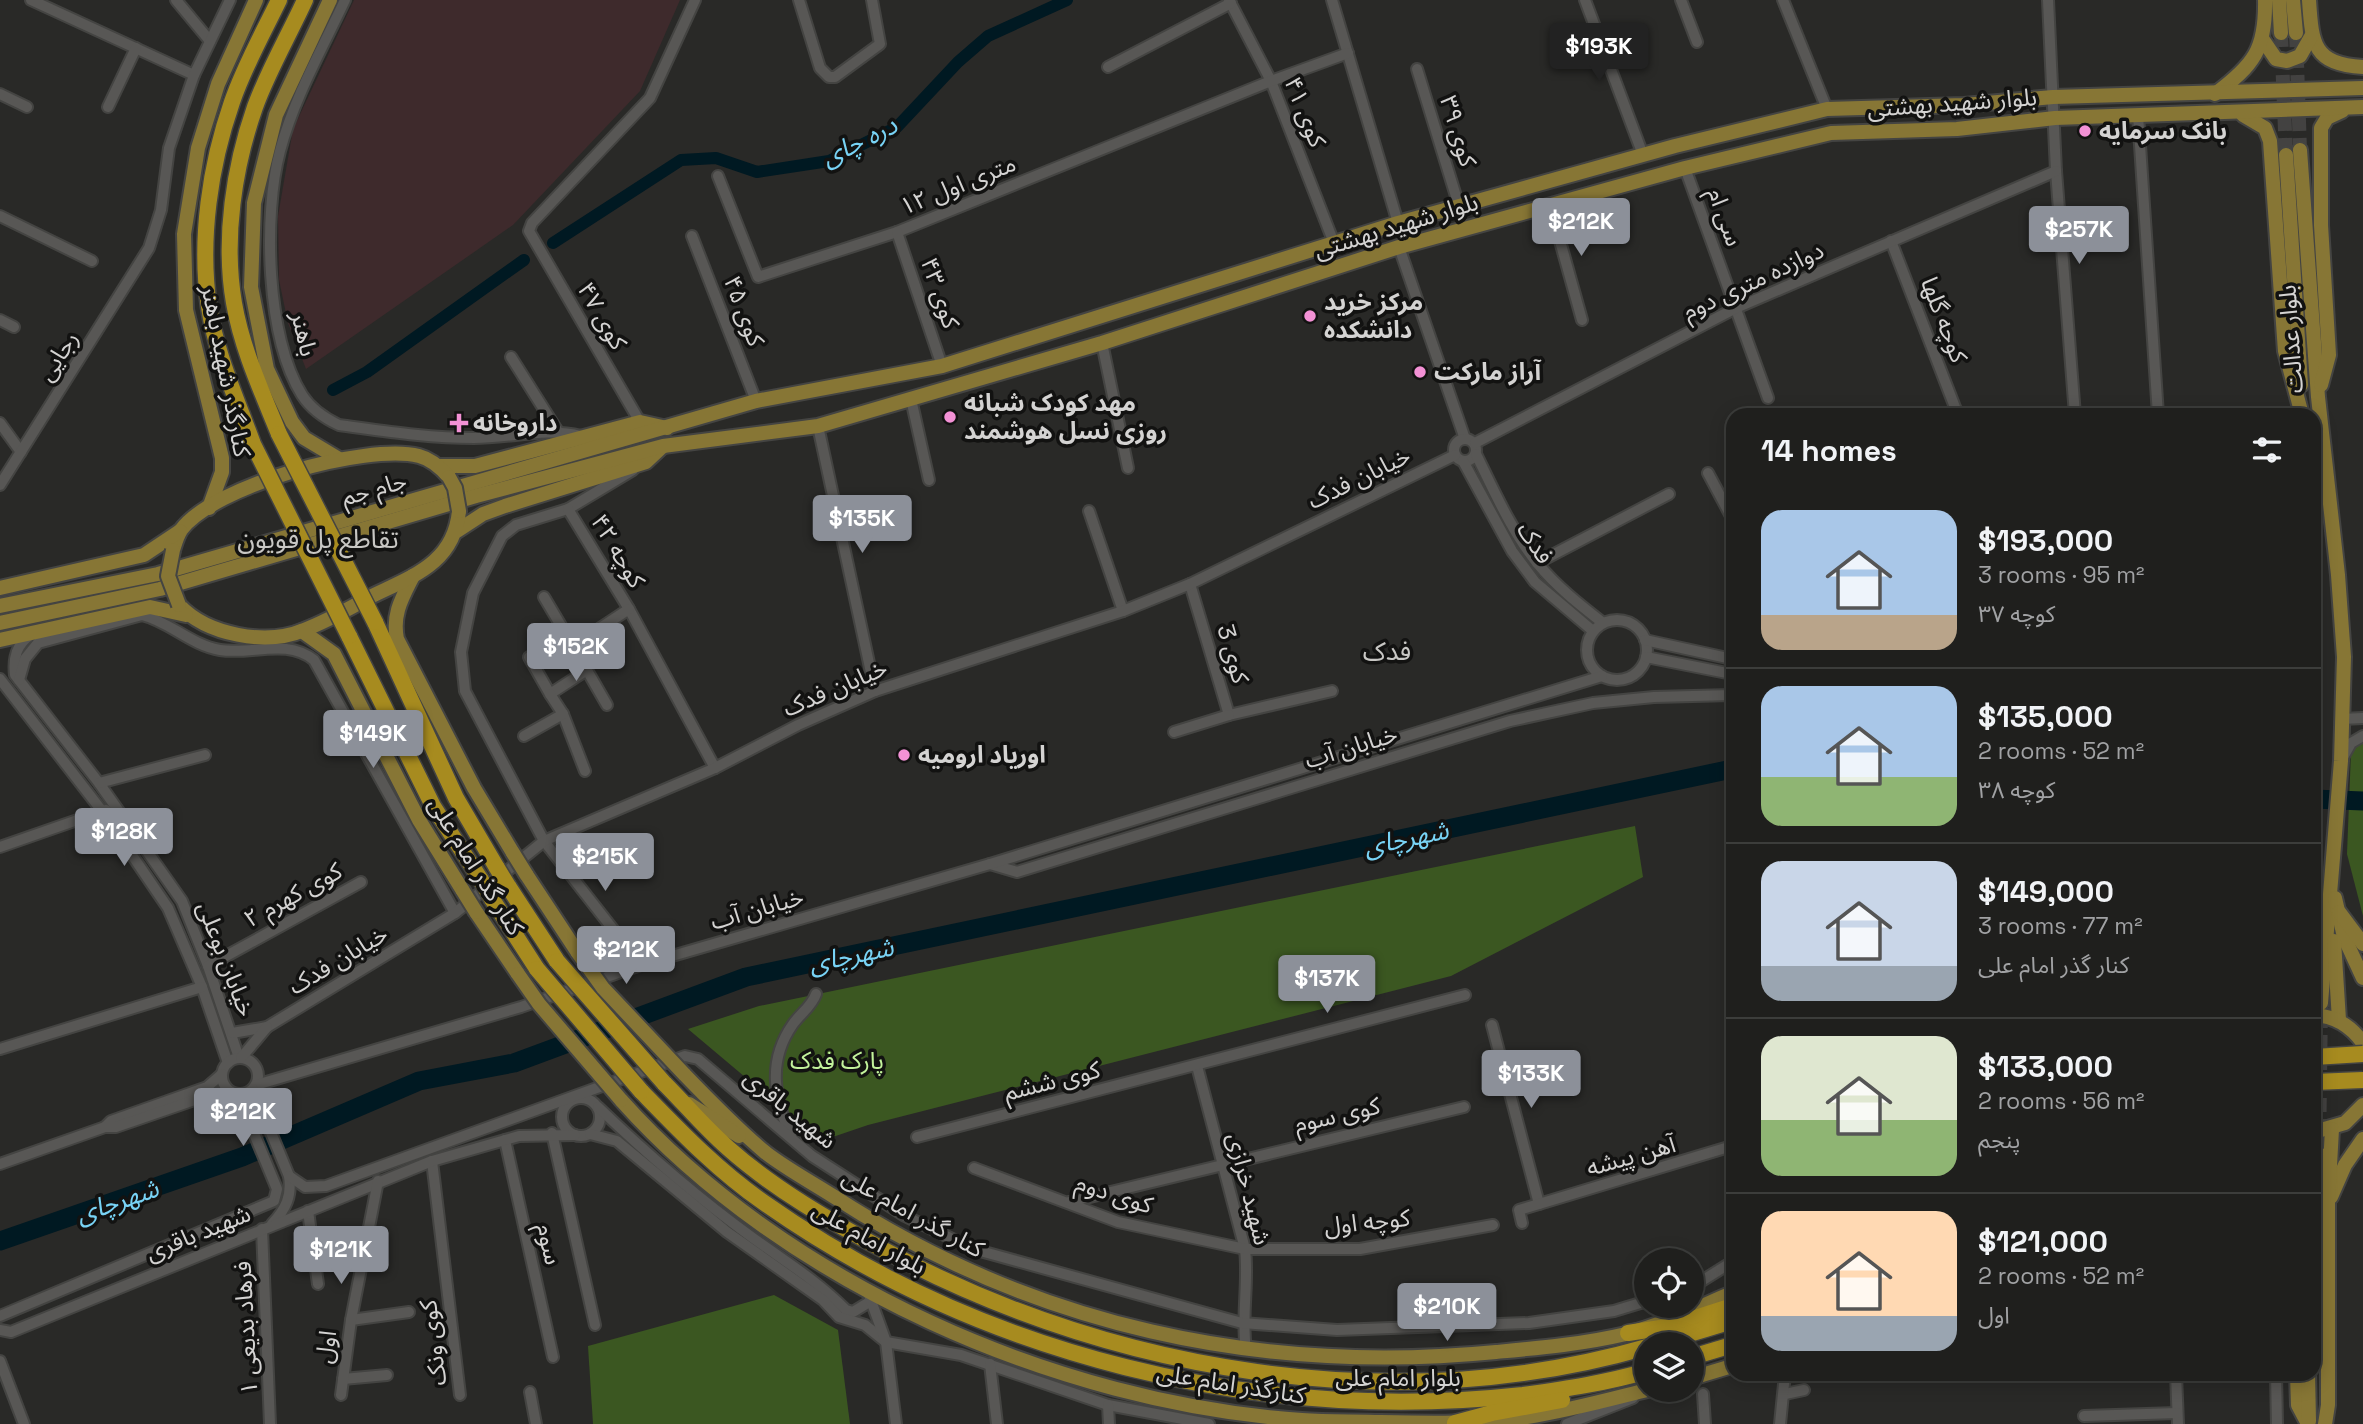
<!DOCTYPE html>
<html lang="en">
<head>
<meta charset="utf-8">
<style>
	:root { --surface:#1f1f1d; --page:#2c2c2a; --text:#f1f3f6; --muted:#a1a2a4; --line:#3c3d3b; --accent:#8c9099 }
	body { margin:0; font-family:"Space Grotesk","Noto Sans Arabic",sans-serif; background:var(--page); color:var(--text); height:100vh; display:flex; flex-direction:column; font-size:26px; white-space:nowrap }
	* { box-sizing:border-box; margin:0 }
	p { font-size:23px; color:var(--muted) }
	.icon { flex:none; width:38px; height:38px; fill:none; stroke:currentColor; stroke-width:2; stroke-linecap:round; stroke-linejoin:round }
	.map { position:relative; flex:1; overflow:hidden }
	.panel { position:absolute; left:1726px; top:408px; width:595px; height:973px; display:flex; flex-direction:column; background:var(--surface); border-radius:21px; box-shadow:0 4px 18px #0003,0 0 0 2px var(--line) }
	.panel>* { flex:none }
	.fabs { position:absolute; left:1634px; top:1248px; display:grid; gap:14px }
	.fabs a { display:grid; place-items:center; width:70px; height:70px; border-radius:50%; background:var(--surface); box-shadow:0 4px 18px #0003,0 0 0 2px var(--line); font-size:35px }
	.price { position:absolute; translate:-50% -60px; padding:0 16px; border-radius:7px; background:var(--accent); color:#fff; font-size:23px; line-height:46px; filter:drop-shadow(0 2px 4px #0008) }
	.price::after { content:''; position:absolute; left:50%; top:42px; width:21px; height:16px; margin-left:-10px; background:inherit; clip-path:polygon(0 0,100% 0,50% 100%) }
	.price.current { background:#222; color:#fff }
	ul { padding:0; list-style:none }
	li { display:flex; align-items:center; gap:21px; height:175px; padding:0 35px }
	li+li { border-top:2px solid var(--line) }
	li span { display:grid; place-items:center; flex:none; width:196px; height:140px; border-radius:21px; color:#555 }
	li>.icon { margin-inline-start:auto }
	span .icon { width:84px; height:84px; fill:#fffc; stroke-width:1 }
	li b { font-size:30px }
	h2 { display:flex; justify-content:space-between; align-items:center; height:84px; padding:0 35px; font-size:30px }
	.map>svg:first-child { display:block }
</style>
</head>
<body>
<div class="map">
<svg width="2363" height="1424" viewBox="0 0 2363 1424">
	<rect width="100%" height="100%" fill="#292927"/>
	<path fill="#3e2a2c" d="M354,0H680L640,91L513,225L306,369L288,323L279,280L278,216L293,129Z"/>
	<g fill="#3b5721">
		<path d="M2363,740V916L2347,854L2351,752Z"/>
		<path d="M1635,826L1643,877L1451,976L868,1125L821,1141L688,1029L759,1006Z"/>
		<path d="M774,1295L838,1330L850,1424H593L588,1346Z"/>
	</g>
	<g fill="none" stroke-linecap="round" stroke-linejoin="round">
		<g stroke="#001922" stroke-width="12">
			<path d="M553,243L681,160L716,158L757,172L829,161L897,127L958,62L988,36L1067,0"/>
			<path d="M333,390L367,372L524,260"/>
		</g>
		<g stroke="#001922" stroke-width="19">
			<path d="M2314,799L2363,801"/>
			<path d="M0,1241L242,1157L419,1081L514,1063L746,977L1732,769"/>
		</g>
		<g stroke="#434241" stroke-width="14" stroke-dasharray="14 7" stroke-linecap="butt">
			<path d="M2281,33L2286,155"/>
			<path d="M2296,33L2300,150"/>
			<path d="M2319,1154L2321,1005"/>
		</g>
		<defs>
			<g id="minor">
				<path d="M31,0L194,75"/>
				<path d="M176,0L210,41"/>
				<path d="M345,0C322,49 294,98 280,151C263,214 266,338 302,395C311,409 324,418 339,425C384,431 428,438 474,438C511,438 546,427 581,436"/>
				<path d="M799,0L820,68L829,77H835L880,44L872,0"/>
				<path d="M1229,0L1271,81L1334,243"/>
				<path d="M1332,0L1398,223"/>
				<path d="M1585,0L1643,155"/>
				<path d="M1681,0L1697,42"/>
				<path d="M1783,0L1827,109"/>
				<path d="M2048,0L2056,171L2075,415"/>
				<path d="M1108,67L1231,3"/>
				<path d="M1417,69L1459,206"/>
				<path d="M0,94L27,107"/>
				<path d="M108,107L136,48"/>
				<path d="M2138,115L2158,415"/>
				<path d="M1685,168L1768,398"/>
				<path d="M718,176L758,277L897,232L1271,81L1348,53"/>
				<path d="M1550,205L1582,320"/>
				<path d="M0,216L92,261"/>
				<path d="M897,232L942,366"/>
				<path d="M692,236L756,401"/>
				<path d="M1891,241L1958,415"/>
				<path d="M1399,247L1465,439"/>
				<path d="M0,320L14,327"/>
				<path d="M1102,343L1128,468"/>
				<path d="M511,357L557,430"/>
				<path d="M911,399L929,480"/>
				<path d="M640,422L529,231L532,223L650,98L695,0"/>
				<path d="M0,423L21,452"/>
				<path d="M818,426L875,691"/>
				<circle cx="1465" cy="450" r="11"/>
				<path d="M1475,443L1736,308L2056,171"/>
				<path d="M1476,454C1494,491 1512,532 1538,564C1557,587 1580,605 1603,623"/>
				<path d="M1463,461L1512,551L1535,582L1593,631"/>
				<path d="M633,470L568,509L516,525L502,536L473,593L461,652L465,691L544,841L641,965"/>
				<path d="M1708,473L1732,518"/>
				<path d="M0,485L149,248L161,210L169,148L194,75L230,0"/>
				<path d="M568,509L629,609L715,768"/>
				<path d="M1089,511L1123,611"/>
				<path d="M1537,563L1669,494"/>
				<path d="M1190,584L1229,715L1332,691"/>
				<path d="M544,597L573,646L629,609"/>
				<circle cx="1617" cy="650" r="30"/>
				<path d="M32,634C16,644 13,658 15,675L99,783L182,901L208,966L239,1058"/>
				<path d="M1645,640L1732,659"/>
				<path d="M573,646L607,705"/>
				<path d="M529,657L550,694L587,670"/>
				<path d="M1646,657L1732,674"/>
				<path d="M0,679L102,811L168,908L202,987L228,1063"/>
				<path d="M19,680L25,659L38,643L142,615C170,622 191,645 220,650C252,655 287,638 314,660L455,913"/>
				<path d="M563,714L585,771"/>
				<path d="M2342,719L2363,718"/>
				<path d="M1174,732L1229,715"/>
				<path d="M524,736L563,714L550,694"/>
				<path d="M2342,759L2351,743L2363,736"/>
				<path d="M99,783L205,755"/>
				<path d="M0,847L106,810"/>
				<path d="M990,864L1017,872L1510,721L1593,703L1654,697L1732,695"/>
				<path d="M208,966L361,882"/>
				<path d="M1492,1025L1539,1204"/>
				<path d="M232,1033L267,1027L455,913L544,841L715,768L798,725L875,691L1123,611L1190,584L1455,455"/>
				<path d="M0,1049L202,987"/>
				<circle cx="240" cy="1076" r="18"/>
				<path d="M241,1058L267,1027"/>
				<path d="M1197,1066L1245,1249C1249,1283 1241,1316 1246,1350"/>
				<path d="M256,1085L521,1007L641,965L990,864L1602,676"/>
				<path d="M253,1089L289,1176C292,1196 286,1209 272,1224"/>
				<circle cx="581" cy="1117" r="19"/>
				<path d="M598,1107C647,1154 698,1198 753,1238C786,1262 816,1280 846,1310L853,1312L871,1301"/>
				<path d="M105,1127L111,1121L207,1087L222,1074"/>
				<path d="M552,1133L595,1325"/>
				<path d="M590,1134L617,1141L727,1232L823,1300L839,1317L865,1325L886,1342L961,1355L1108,1405L1209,1424"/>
				<path d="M791,1137C774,1097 767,1061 793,1024C801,1013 812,1006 816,994"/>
				<path d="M917,1137L1465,995"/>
				<path d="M505,1140L553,1357"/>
				<path d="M432,1161L460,1395"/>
				<path d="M0,1164L105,1127H116L212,1094L231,1092"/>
				<path d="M974,1168L1118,1222L1245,1249H1360L1493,1225"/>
				<path d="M289,1176L305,1187L326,1186L685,1056L698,1059L812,1156L905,1216L973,1249L1242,1323L1337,1330L1529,1323L1614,1311L1647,1301"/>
				<path d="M1069,1202L1464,1107"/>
				<path d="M308,1211L318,1284"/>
				<path d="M1522,1223L1519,1210L1732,1146"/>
				<path d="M262,1229L270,1424"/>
				<path d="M1692,1287L1732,1262"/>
				<path d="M869,1295L886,1342L896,1424"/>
				<path d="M0,1316L274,1201L277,1189L238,1095"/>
				<path d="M351,1320L409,1312"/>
				<path d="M0,1330L11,1332L432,1161L519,1136L575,1135"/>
				<path d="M0,1361L24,1424"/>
				<path d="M990,1364L997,1424"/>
				<path d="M2176,1374L2178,1424"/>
				<path d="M2276,1374L2277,1424"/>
				<path d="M2032,1375L2033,1374"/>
				<path d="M343,1379L387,1375"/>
				<path d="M530,1392L536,1424"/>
				<path d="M1703,1394L1705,1424"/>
				<path d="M1785,1394L1804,1390"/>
				<path d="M341,1395L351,1320L378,1181"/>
				<path d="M1108,1405L1109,1424"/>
				<path d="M2084,1416L2177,1413"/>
				<path d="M1567,1424L1633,1398"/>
				<path d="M1780,1424L1785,1374"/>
			</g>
			<g id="major">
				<path d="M330,0L276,115L254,203L251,287L267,369L292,422L304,438L339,459"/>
				<path d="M2279,0L2281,33"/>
				<path d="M2293,0L2296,33"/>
				<path d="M2309,0C2312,44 2313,64 2363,67"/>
				<path d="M2263,40L2276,59L2287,61L2300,56L2312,35"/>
				<path d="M2215,94C2254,65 2266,49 2265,0"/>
				<path d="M2243,115L2265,128L2270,141L2285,351L2302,415"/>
				<path d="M2300,150L2318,397L2338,575L2344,657L2341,761L2321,1003"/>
				<path d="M2286,155L2301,385"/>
				<path d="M2321,385L2329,355L2321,225V128L2327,118L2342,111"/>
				<path d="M439,466H475L640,422L667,428"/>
				<path d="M209,508L222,472V458L186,310L184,234L198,148L218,84L256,0"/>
				<path d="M457,531L483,514L505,506L646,462L662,447"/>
				<path d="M173,550C175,544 177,536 181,530C213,486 366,443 419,456C431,459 441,468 449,477"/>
				<path d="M413,576C402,598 392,614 397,639L474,788L513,853"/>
				<path d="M0,588L144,555L180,531"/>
				<path d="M179,605C207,635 266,646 304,630C328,621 350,608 372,596C413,576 454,563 459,511"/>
				<path d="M0,606L158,574L756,401L942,366L1398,223L1675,146L1827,109L1964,105L2053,97L2363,88"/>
				<path d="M0,623L160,589L476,496L663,446L818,426L1102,343L1399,247L1685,168L1831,133L1957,129L2055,118L2363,107"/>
				<path d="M2314,624V663"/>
				<path d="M302,631L334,654L419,820L463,891"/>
				<path d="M0,640L150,607L186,615"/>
				<path d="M526,874L578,953"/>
				<path d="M2335,898L2344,937L2363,978"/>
				<path d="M476,912L518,974"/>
				<path d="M2339,912L2363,944"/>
				<path d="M2334,941L2339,1020"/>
				<path d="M2314,1015C2335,1016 2351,1026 2363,1043"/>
				<path d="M684,1074C710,1101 737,1129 766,1153C787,1169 811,1182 833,1196C1033,1326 1260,1375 1496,1352C1539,1348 1584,1344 1626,1334C1662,1325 1699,1307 1732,1293"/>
				<path d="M621,1100C785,1284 1057,1403 1302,1420C1328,1422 1355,1421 1381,1422C1429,1423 1479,1424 1527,1417C1567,1411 1607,1400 1647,1390"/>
				<path d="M689,1104L739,1136"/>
				<path d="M2314,1132L2345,1123L2363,1105"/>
				<path d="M2319,1154V1195"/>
				<path d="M2331,1197L2345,1165L2363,1139"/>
				<path d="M2297,1374L2298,1405L2308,1424"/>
				<path d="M2308,1374L2309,1421"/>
				<path d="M1692,1378L1732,1366"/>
				<path d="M2325,1424L2328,1405V1202L2332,1129"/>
			</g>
			<g id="highway">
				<path d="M279,434C262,392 242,349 234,303C223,239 234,167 255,107C268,71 289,35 305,0"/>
				<path d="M253,444C237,400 216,354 209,307C199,240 210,165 232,102C244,67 263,33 279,0"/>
				<path d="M375,622L456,798L497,868"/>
				<path d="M349,636L433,806L481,880"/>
				<path d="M508,886L557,961"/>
				<path d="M492,899L537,969"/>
				<path d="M664,1083C685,1104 705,1128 728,1148C774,1189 830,1221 884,1250C1115,1373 1392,1420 1647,1347"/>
				<path d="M641,1091C680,1131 717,1170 763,1202C981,1356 1258,1424 1523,1395C1565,1389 1606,1383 1647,1371"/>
				<path d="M1628,1333L1667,1327L1732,1306"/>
				<path d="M1656,1344L1732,1321"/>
				<path d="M1692,1357L1732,1345"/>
				<path d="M1455,1423L1492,1413L1562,1400"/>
			</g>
		</defs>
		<use href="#minor" stroke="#444442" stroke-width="14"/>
		<use href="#major" stroke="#444442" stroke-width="18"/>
		<use href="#highway" stroke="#444442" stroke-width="19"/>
		<use href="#minor" stroke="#585755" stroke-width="10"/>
		<use href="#major" stroke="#877635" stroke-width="14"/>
		<use href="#highway" stroke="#a78b1f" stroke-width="16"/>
		<defs>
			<g id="major-bridge">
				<path d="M449,477L455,488L459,511"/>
				<path d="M173,550L168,576L179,605"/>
				<path d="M513,853L526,874"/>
				<path d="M463,891L476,912"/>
				<path d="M578,953L603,988L684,1074"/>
				<path d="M518,974L539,1004L621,1100"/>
			</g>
			<g id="highway-bridge">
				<path d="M279,434L375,622"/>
				<path d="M253,444L349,636"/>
				<path d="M497,868L508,886"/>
				<path d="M481,880L492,899"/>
				<path d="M557,961L664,1083"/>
				<path d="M537,969L641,1091"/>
				<path d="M2314,1057L2363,1054"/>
				<path d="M2314,1082L2363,1080"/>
			</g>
		</defs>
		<use href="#major-bridge" stroke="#444442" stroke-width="18" stroke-linecap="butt"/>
		<use href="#highway-bridge" stroke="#444442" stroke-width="19" stroke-linecap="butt"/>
		<use href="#major-bridge" stroke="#877635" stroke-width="14"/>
		<use href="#highway-bridge" stroke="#a78b1f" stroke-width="16"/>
	</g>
	<g fill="#f391d5" stroke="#121211" stroke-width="2.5">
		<circle cx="2085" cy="131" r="7"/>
		<circle cx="1310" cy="316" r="7"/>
		<circle cx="1420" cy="372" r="7"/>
		<circle cx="950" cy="417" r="7"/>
		<path d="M455.5 412.5h7v7h7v7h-7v7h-7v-7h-7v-7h7z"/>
		<circle cx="904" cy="755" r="7"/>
	</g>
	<g text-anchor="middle" stroke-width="7" stroke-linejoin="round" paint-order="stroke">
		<g font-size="24" fill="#d4d3d2" stroke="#121211">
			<text transform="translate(1952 103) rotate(-4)" y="8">بلوار شهید بهشتی</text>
			<text transform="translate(1305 112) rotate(68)" y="8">کوی ۴۱</text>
			<text transform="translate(1458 131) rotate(73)" y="8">کوی ۳۹</text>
			<text transform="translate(958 185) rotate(-22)" y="8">۱۲ متری اول</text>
			<text transform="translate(1725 217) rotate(70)" y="8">سی ام</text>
			<text transform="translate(1396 226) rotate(-17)" y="8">بلوار شهید بهشتی</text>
			<text transform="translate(1753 281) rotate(-25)" y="8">دوازده متری دوم</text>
			<text transform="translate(940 293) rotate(71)" y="8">کوی ۴۳</text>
			<text transform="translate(744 311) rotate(69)" y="8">کوی ۴۵</text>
			<text transform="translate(602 316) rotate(60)" y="8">کوی ۴۷</text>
			<text transform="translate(1944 320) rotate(69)" y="8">کوچه گلها</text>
			<text transform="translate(304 334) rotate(77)" y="8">باهنر</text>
			<text transform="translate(2291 339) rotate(-94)" y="8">بلوار عدالت</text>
			<text transform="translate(58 356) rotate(-57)" y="8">رجایی</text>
			<text transform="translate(226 371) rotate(79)" y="8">کنارگذر شهید باهنر</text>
			<text transform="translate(1359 478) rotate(-26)" y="8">خیابان فدک</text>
			<text transform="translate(374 489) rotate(-16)" y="8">جام جم</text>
			<text transform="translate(1535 543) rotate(56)" y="8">فدک</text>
			<text transform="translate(618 551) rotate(59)" y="8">کوچه ۴۲</text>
			<text transform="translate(1233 654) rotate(74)" y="8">کوی 3</text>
			<text transform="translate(835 688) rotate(-23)" y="8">خیابان فدک</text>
			<text transform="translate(1351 747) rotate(-17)" y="8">خیابان آب</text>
			<text transform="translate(476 866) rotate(58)" y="8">کنار گذر امام علی</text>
			<text transform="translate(293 895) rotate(-29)" y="8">کوی کهرم ۲</text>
			<text transform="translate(757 909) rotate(-16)" y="8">خیابان آب</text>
			<text transform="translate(226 959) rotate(69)" y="8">خیابان بوعلی</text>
			<text transform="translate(338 960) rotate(-31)" y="8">خیابان فدک</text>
			<text transform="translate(1052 1081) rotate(-14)" y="8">کوی ششم</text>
			<text transform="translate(790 1109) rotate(39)" y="8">شهید باقری</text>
			<text transform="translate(1337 1115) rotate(-13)" y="8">کوی سوم</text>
			<text transform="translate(1631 1156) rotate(-16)" y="8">آهن پیشه</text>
			<text transform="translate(1249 1189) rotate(76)" y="8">شهید خرازی</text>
			<text transform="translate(1114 1194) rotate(18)" y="8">کوی دوم</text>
			<text transform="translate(913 1213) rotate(29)" y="8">کنار گذر امام علی</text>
			<text transform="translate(1367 1222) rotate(-6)" y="8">کوچه اول</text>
			<text transform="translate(198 1233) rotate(-22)" y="8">شهید باقری</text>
			<text transform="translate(869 1238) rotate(29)" y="8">بلوار امام علی</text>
			<text transform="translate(549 1244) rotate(77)" y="8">سوم</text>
			<text transform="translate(246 1328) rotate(-93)" y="8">فرهاد بدیعی ۱</text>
			<text transform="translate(433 1343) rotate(-97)" y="8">کوی ونک</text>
			<text transform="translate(326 1347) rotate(-82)" y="8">اول</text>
			<text x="1398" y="1386">بلوار امام علی</text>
			<text transform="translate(1231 1384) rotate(9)" y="8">کنارگذر امام علی</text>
		</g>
		<g font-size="24" font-weight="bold" fill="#d4d3d2" stroke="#121211" text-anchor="start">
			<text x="2099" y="139">بانک سرمایه</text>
			<text x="1324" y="310">مرکز خرید<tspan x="1324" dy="28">دانشکده</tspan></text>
			<text x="1434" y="380">آراز مارکت</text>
			<text x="964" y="411">مهد کودک شبانه<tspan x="964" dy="28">روزی نسل هوشمند</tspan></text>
			<text x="473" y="431">داروخانه</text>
			<text x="918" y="763">اوریاد ارومیه</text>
		</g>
		<g font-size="24" fill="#c3f49c" stroke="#121211">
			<text x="837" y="1069">پارک فدک</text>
		</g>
		<g font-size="26" font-style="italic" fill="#78d3f5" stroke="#121211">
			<text transform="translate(859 141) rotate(-26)" y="9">دره چای</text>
			<text transform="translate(1406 838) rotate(-12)" y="9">شهرچای</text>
			<text transform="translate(851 955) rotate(-12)" y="9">شهرچای</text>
			<text transform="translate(117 1201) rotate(-19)" y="9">شهرچای</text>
		</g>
		<g font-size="26" fill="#c8c7c4" stroke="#121211">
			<text x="318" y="548">تقاطع پل قویون</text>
			<text x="1387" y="660">فدک</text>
		</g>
	</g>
</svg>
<div class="fabs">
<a><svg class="icon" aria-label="locate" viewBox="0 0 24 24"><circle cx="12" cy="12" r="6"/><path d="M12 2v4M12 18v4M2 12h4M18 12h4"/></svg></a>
<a><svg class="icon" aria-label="layers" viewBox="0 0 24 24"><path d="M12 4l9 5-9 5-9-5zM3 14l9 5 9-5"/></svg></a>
</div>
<b class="price current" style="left:1599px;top:83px">$193K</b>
<b class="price" style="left:1581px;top:258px">$212K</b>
<b class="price" style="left:2079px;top:266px">$257K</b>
<b class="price" style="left:862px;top:555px">$135K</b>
<b class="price" style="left:576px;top:683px">$152K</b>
<b class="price" style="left:373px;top:770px">$149K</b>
<b class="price" style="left:124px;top:868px">$128K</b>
<b class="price" style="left:605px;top:893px">$215K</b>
<b class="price" style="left:626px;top:986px">$212K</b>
<b class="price" style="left:1327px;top:1015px">$137K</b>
<b class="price" style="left:1531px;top:1110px">$133K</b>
<b class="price" style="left:243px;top:1148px">$212K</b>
<b class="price" style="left:341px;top:1286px">$121K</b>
<b class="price" style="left:1447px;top:1343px">$210K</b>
<section class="panel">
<h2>14 homes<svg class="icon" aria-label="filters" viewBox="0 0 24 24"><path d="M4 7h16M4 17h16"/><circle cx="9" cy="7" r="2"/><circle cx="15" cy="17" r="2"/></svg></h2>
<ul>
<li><span style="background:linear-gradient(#a9c7e8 75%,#b9a48a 0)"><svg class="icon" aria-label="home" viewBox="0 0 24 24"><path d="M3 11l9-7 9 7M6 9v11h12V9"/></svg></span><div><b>$193,000</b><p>3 rooms · 95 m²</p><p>کوچه ۳۷</p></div></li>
<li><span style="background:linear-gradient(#a9c7e8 65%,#8fb573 0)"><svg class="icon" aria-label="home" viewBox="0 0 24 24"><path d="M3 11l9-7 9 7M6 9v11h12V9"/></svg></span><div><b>$135,000</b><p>2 rooms · 52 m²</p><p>کوچه ۳۸</p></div></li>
<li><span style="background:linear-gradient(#c9d6e8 75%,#9aa5b1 0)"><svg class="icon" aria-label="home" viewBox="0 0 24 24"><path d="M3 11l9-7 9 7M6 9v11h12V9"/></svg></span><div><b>$149,000</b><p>3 rooms · 77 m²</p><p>کنار گذر امام علی</p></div></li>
<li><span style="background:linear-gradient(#dfe7d0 60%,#8fb573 0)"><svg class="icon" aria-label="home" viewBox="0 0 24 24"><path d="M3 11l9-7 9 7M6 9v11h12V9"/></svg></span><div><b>$133,000</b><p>2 rooms · 56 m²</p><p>پنجم</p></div></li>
<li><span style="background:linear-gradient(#ffd9b3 75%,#9aa5b1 0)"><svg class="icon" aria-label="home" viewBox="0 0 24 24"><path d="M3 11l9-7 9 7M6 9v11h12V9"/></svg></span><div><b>$121,000</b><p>2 rooms · 52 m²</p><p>اول</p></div></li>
</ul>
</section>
</div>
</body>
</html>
